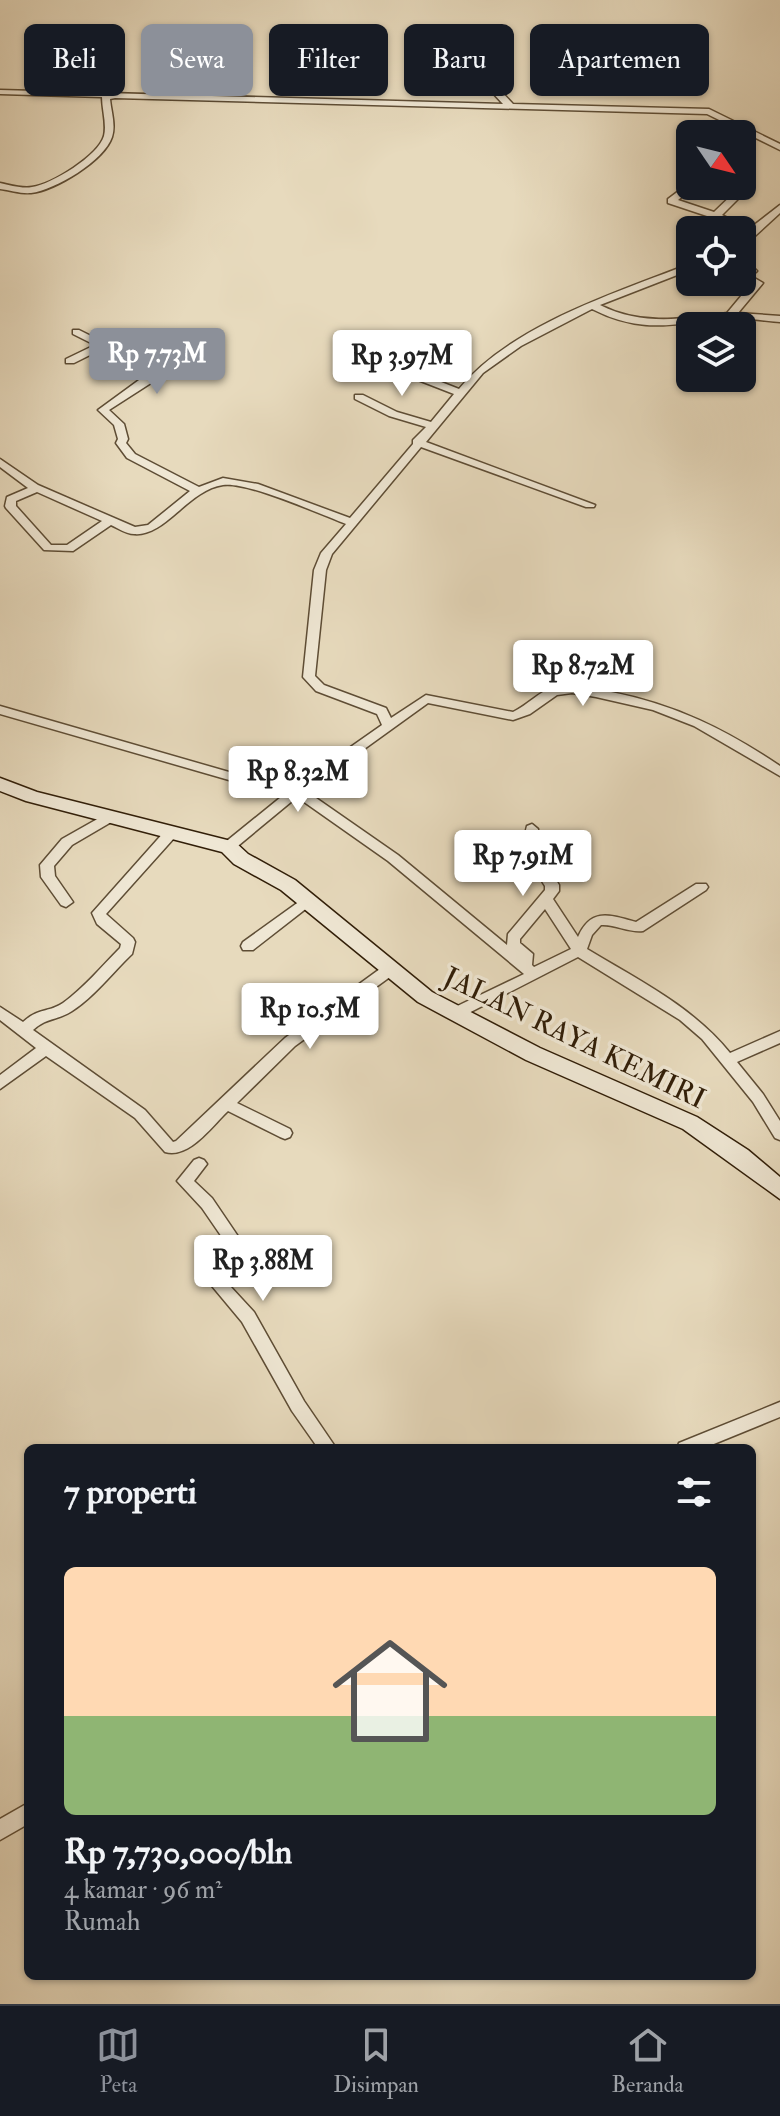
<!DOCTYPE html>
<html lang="id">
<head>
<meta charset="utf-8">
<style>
	:root { --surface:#171b24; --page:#20242c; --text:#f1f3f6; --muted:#9ea1a6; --line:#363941; --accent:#8c9099 }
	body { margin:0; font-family:"IM FELL Double Pica",serif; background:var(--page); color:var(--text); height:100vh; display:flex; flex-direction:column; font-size:30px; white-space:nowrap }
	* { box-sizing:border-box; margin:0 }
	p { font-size:26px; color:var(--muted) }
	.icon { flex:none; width:44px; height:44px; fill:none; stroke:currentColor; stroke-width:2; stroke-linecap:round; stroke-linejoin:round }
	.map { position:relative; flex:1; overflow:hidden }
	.side { position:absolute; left:24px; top:1444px; width:732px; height:536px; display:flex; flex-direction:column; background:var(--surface); border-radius:12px; box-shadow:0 2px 6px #0004 }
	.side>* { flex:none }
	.guide { position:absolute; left:24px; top:24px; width:732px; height:72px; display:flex; gap:16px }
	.needle { width:52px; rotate:125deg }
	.fabs { position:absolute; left:676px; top:120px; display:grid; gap:16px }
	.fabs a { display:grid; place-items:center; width:80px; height:80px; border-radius:12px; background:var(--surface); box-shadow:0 2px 6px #0004; font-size:40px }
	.price { position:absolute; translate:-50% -68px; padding:0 18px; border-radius:8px; background:#fff; color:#222; font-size:26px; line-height:52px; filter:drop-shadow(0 2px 4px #0008) }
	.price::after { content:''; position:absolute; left:50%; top:48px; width:24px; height:18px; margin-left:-12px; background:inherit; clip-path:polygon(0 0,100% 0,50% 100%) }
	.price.selected { background:var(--accent); color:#fff }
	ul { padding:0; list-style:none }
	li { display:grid; align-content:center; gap:16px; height:424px; padding:0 40px }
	li span { display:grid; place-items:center; height:248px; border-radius:12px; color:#555 }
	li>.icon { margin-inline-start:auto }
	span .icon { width:144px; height:144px; fill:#fffc; stroke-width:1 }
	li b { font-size:34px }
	h2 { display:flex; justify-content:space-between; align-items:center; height:96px; padding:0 40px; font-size:34px }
	.chip { padding:0 28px; border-radius:12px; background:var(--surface); box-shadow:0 2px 6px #0004; font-size:28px; line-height:72px }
	.chip.selected { background:var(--accent); color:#fff }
	.tab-bar { display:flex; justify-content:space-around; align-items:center; height:112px; border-top:2px solid var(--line); background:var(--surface); font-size:22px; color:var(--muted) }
	.tab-bar a { display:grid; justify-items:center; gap:4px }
	.tab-bar .selected { color:var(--accent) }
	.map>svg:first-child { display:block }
</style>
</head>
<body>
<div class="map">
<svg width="780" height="2004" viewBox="0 0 780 2004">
	<rect width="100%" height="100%" fill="#e7dabd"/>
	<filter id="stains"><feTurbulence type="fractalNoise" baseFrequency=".0025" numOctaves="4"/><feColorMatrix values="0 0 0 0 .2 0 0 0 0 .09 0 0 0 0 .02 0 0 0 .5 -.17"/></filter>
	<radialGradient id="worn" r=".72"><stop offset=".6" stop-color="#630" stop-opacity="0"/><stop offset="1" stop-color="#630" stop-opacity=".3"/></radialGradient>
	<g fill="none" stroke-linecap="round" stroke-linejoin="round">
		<defs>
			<g id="street">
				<path d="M490,86H496L513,104L709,109L780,144V150L707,114L115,98L110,99C111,111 116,125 112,137C104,161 55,190 31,193C21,194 10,190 0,189V183C10,185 22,189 32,187C52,184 98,156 104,136C107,124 102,110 102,97L0,94V90L503,104L490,90Z"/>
				<path d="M688,184L695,186L678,200L714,212L738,189H744V193L722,215L749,229L780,205V213L755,236L742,243L744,234L742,230H737L713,218L668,203V199Z"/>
				<path d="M709,186H725L721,189Z"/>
				<path d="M742,262L755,269L757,271L751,276L763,283L738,313L780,316V322C765,321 750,318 735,319C679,321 647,337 592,309L521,346L483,373L426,442L595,505L594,507H586L421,447L332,554L326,570L315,676L324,685L386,708L391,718L426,695L513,712C528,705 539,691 555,687C574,683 592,688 611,692C676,705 725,729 780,766V776L694,726L653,710L596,697L572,693L557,695L530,714L513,720L428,703L306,791L398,855L507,945L508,934L545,890V886C533,867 520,848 527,826L532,824L538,829L539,852L559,885V891L553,899L578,937C591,907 610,915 636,922L696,884H706L708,887L706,890L643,931C629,933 615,924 601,925L592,935L587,949C638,980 692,1006 730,1053L780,1031V1043L737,1062L763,1094L780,1121V1140L775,1138L753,1102L702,1039L680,1020L578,957L459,1018H449L447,1014L449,1010L524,974L388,861L297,797L233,850L228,852L221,847L223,844L286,793L229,780L0,714V706L229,772L295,786L382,725L377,714L316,691L303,677L314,570L321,553L346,524C320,514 246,481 223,485C188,490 165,537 134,534C126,534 118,528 111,525L73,551L44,550L6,508L5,506L7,497L28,488L0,467V459L38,485L135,527L148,525L190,491L127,458L116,443L118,439L114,425L98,410L150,372L102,349L74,363H66V359L95,345L73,334V330H79L161,371L151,383L109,410L124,424L128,439L126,443L135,454L199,487L223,478L258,484L350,518L413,444V440L426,427L389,416L355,399V395H363L397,412L431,422L454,394L382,366V362H390L459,389C511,326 612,294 687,265L690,264V270L600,305C642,326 682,319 727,313L752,283L742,279V273L745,271L742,269ZM37,492L102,521L67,545H51L16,506V501ZM545,909L571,949L534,967L532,965L533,954L520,943V939Z"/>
				<path d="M108,813L114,818L113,821L72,845L54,866L55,876L73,902L66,907L61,905L41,877L40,865L62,839Z"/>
				<path d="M170,829L175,831L176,834L175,837L106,914L133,938L135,942L132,954C113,972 94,997 72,1011C57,1021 47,1017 33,1030L145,1110L173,1142L176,1141L285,1038L384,966H394L396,970L394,974L295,1046L237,1103L290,1129L292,1133L290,1137L285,1139L280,1137L228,1111C211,1127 189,1159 165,1152L135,1118L46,1056L0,1089V1075L36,1048L0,1020V1007L23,1022C40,1007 48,1013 63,1003C84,988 102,966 120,948L121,944L97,924L92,913L165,831Z"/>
				<path d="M307,896L314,901L312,904L253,950H243L241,946L243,942Z"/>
				<path d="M199,1158L204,1160L207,1164L194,1181L212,1198L254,1260L230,1286L254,1312L304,1401L336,1448H318L292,1411L242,1322L212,1286L237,1259L202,1208L177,1181L194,1160Z"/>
				<path d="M780,1402V1417L704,1448H677L679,1443Z"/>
				<path d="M28,1803V1824L0,1840V1819Z"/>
			</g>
			<path id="secondary" d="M0,778L37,792L235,842L248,854L295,880L432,992L540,1048L697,1117L748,1150L780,1177V1199L683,1129L526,1060L418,1002L281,890L234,864L222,852L26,801L0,791Z"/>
		</defs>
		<use href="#street" stroke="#5e4d35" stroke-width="3"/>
		<use href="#secondary" stroke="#311e08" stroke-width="3"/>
		<use href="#street" fill="#efe7d4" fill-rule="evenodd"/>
		<use href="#secondary" fill="#efe7d4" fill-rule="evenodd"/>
	</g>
	<g text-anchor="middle" stroke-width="7" stroke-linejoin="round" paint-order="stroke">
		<g font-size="28" fill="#311e08" stroke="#efe7d4">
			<text transform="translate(575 1037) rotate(26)" y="10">JALAN RAYA KEMIRI</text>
		</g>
	</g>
	<rect width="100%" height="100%" filter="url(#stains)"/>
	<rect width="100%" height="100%" fill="url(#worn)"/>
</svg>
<div class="fabs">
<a><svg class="needle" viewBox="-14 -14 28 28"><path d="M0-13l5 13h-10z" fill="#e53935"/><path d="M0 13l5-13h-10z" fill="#9ea1a6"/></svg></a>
<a><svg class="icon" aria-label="locate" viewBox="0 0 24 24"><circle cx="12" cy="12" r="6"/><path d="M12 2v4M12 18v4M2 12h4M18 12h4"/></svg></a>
<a><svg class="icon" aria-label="layers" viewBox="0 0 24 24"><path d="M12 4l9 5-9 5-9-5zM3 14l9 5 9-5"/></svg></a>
</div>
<b class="price selected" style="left:157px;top:396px">Rp 7.73M</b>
<b class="price" style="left:402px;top:398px">Rp 3.97M</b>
<b class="price" style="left:583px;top:708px">Rp 8.72M</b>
<b class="price" style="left:298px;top:814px">Rp 8.32M</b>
<b class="price" style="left:523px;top:898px">Rp 7.91M</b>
<b class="price" style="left:310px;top:1051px">Rp 10.5M</b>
<b class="price" style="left:263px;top:1303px">Rp 3.88M</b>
<div class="guide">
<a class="chip">Beli</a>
<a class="chip selected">Sewa</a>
<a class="chip">Filter</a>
<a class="chip">Baru</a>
<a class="chip">Apartemen</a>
</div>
<section class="side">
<h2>7 properti<svg class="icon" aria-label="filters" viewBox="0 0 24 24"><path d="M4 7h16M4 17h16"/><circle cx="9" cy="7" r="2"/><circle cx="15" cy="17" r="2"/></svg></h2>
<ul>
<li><span style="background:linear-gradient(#ffd9b3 60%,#8fb573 0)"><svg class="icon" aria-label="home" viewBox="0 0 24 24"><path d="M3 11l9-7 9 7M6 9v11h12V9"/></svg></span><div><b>Rp 7,730,000/bln</b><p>4 kamar · 96 m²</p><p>Rumah</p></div></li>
</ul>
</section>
</div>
<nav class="tab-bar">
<a class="selected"><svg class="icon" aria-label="map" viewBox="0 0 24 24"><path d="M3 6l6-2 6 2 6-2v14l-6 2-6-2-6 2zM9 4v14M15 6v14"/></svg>Peta</a>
<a><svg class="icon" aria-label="saved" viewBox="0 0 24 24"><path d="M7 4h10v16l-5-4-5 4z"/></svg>Disimpan</a>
<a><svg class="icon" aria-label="home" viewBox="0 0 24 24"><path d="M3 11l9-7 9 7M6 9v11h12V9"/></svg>Beranda</a>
</nav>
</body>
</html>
